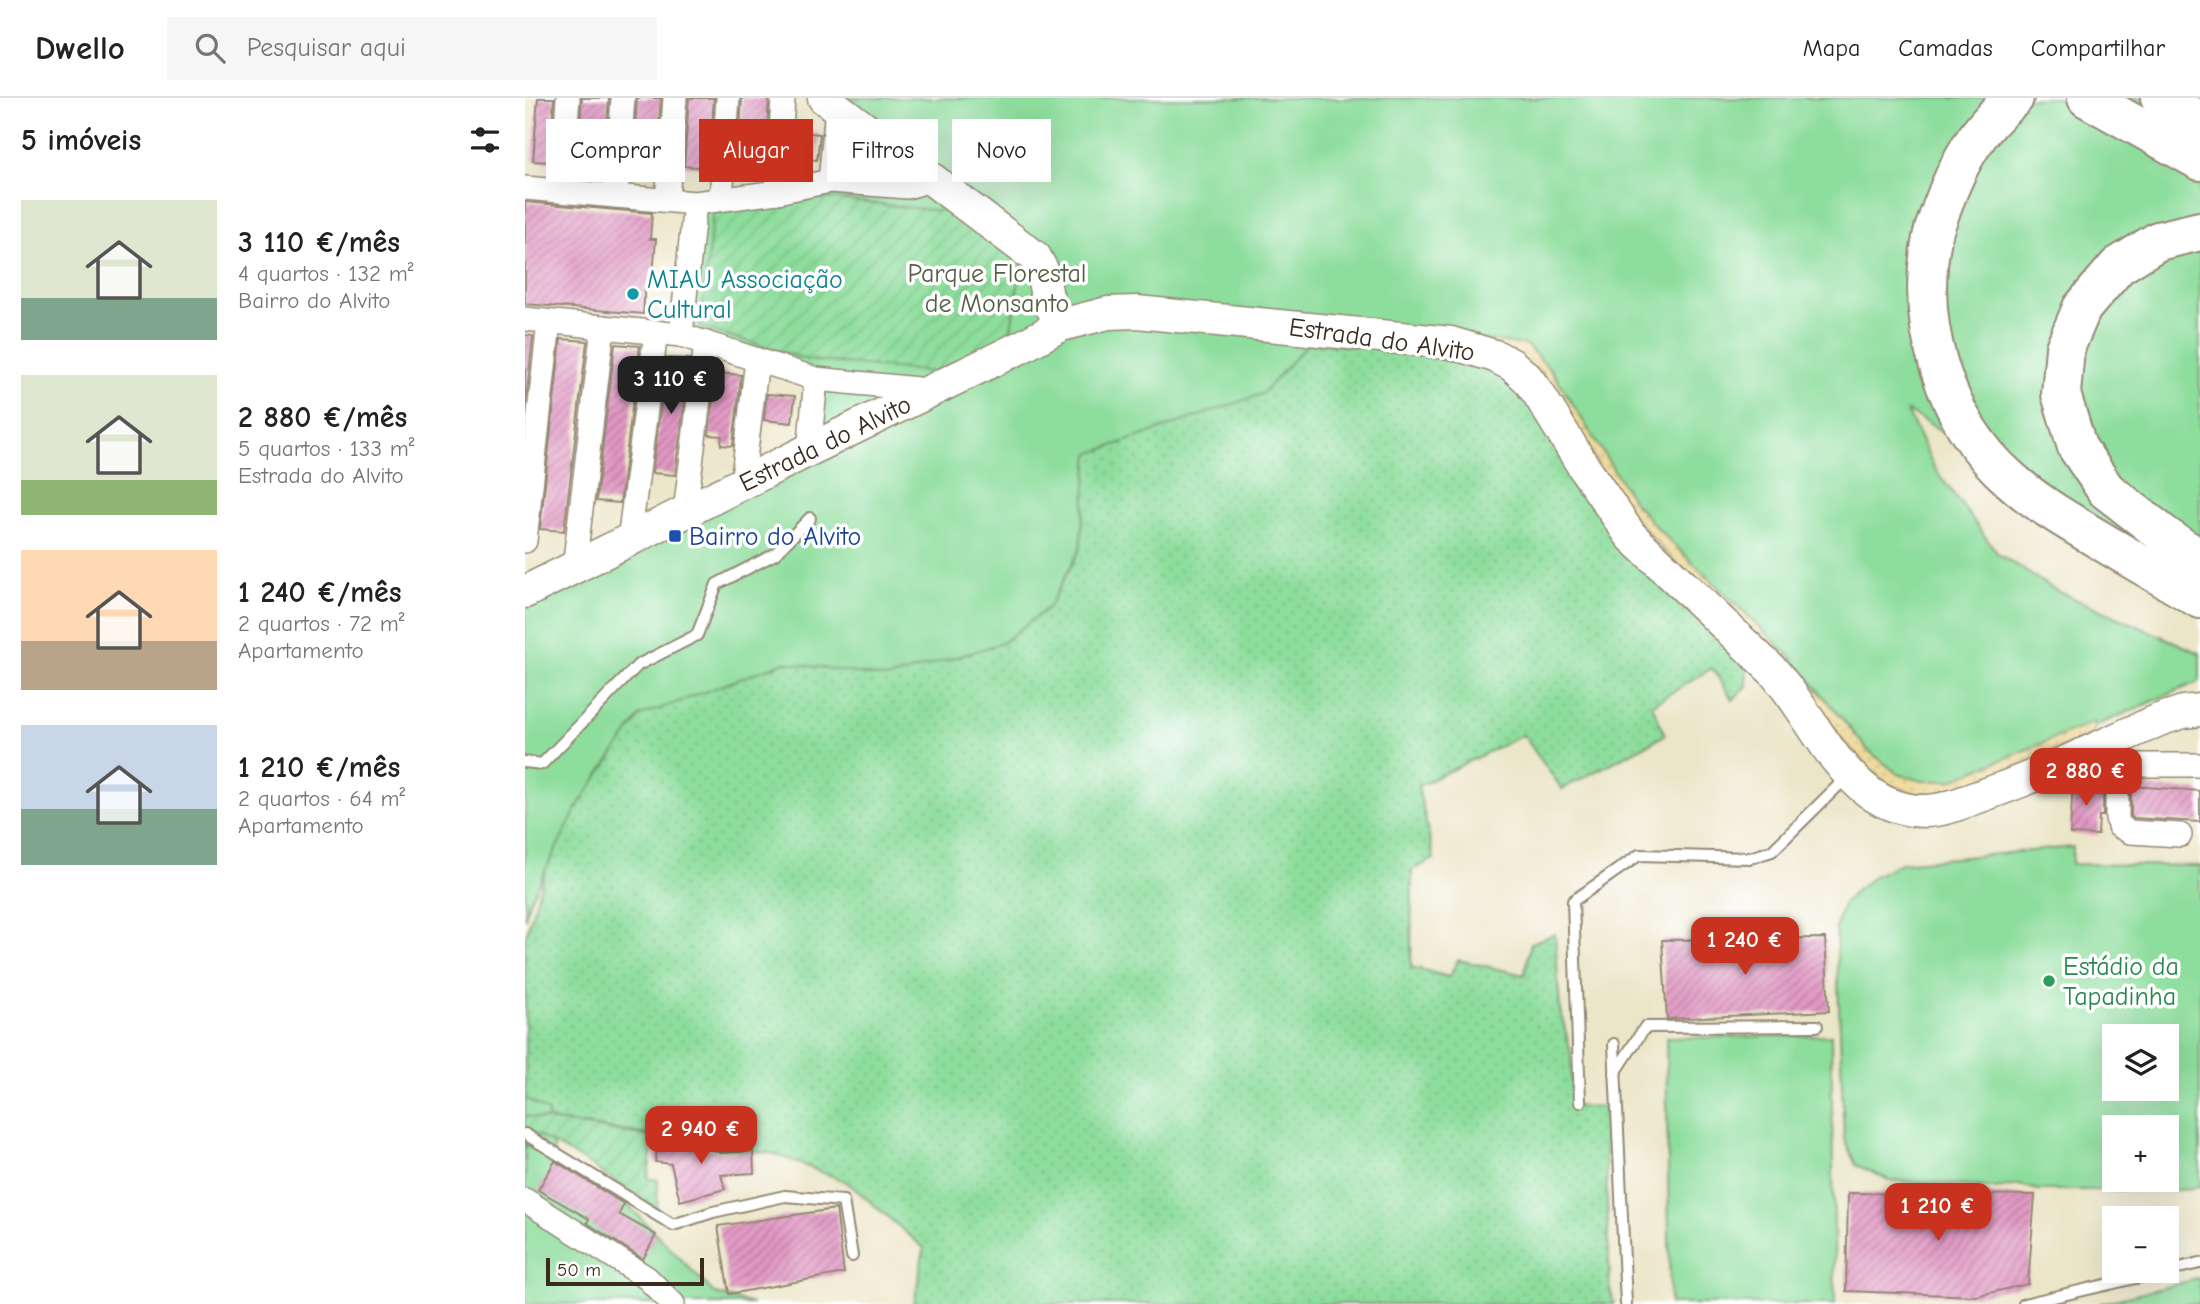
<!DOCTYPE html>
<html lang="pt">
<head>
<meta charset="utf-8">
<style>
	:root { --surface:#fff; --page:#f6f6f6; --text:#222; --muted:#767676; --line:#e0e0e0; --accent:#c8321e }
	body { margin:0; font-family:"Comic Neue",sans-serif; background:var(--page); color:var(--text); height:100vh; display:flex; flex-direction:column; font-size:26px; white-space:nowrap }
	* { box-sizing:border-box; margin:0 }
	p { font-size:23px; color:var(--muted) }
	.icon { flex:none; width:38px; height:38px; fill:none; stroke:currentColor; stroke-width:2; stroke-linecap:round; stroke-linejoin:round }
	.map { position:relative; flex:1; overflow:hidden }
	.panel { display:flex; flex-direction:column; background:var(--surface); width:525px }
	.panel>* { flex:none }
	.guide { position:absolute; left:21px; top:21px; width:665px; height:63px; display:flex; gap:14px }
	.buttons { position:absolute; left:1577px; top:926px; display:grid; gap:14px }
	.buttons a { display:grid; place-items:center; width:77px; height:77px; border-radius:0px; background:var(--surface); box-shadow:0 7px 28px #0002; font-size:35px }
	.scale { position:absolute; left:21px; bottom:18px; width:158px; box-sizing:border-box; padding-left:7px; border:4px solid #3b2a1e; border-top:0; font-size:19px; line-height:24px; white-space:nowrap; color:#3b2a1e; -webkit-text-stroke:5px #fff; paint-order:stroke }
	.price { position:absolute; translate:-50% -60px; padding:0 16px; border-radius:14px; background:var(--accent); color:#fff; font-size:23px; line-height:46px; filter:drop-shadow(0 2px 4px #0008) }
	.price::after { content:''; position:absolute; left:50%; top:42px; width:21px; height:16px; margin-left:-10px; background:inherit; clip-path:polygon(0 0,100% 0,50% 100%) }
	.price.current { background:#222; color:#fff }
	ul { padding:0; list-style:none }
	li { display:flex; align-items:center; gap:21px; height:175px; padding:0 21px }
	li span { display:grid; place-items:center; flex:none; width:196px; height:140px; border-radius:0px; color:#555 }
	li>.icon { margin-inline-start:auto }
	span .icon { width:84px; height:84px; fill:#fffc; stroke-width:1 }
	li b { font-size:30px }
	h2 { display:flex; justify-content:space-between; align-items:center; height:84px; padding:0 21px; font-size:30px }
	.chip { padding:0 24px; border-radius:0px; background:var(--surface); box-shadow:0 7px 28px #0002; font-size:24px; line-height:63px }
	.chip.current { background:var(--accent); color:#fff }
	header { display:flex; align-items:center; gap:42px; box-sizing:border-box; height:98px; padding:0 35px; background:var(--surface); border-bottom:2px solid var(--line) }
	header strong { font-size:33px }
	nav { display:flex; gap:38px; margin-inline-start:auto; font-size:24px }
	.search { width:490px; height:63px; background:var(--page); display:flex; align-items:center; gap:18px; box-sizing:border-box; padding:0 24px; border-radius:0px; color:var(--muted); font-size:26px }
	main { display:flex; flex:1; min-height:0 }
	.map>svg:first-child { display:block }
</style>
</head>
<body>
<header>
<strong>Dwello</strong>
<div class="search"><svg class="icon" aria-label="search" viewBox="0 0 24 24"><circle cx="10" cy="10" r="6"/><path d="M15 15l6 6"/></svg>Pesquisar aqui</div>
<nav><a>Mapa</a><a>Camadas</a><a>Compartilhar</a></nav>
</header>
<main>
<section class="panel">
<h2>5 imóveis<svg class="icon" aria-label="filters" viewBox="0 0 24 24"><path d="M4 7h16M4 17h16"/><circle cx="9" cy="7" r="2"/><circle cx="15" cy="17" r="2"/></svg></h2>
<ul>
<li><span style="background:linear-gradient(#dfe7d0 70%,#7fa58c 0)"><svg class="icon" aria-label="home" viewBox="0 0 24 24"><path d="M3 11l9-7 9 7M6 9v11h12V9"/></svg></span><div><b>3 110 €/mês</b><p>4 quartos · 132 m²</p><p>Bairro do Alvito</p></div></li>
<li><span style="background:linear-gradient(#dfe7d0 75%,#8fb573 0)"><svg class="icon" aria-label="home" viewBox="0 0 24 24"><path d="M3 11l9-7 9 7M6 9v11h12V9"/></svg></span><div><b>2 880 €/mês</b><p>5 quartos · 133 m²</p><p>Estrada do Alvito</p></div></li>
<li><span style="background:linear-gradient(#ffd9b3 65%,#b9a48a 0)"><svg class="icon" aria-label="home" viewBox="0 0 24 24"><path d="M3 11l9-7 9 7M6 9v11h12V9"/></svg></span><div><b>1 240 €/mês</b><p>2 quartos · 72 m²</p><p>Apartamento</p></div></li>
<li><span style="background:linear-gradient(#c9d6e8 60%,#7fa58c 0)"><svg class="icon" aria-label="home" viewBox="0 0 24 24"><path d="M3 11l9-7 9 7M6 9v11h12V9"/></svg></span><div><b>1 210 €/mês</b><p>2 quartos · 64 m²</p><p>Apartamento</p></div></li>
</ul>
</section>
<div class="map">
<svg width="1675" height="1206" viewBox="0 0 1675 1206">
	<defs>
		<pattern id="grass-dots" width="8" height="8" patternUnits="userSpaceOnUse" patternTransform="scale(1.75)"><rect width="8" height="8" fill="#8ddd9c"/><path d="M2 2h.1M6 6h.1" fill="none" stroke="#7bbe86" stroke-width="1.8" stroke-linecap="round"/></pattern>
		<pattern id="sand-dots" width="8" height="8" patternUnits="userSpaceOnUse" patternTransform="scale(1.75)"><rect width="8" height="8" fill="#eeda9e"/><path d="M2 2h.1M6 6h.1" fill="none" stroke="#cdbb88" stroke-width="1.8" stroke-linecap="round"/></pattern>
		<pattern id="garden-furrows" width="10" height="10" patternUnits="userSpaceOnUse" patternTransform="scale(1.75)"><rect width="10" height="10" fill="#8ddd9c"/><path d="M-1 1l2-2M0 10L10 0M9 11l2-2" fill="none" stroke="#7bbe86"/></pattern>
		<pattern id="building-hatch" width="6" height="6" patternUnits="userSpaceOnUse" patternTransform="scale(1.75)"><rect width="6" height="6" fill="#e197c3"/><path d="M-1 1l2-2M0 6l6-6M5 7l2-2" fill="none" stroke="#b87b9e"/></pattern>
	</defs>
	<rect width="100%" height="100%" fill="#fff"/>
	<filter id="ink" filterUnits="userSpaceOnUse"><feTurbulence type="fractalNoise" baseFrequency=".0143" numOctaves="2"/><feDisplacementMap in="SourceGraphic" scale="14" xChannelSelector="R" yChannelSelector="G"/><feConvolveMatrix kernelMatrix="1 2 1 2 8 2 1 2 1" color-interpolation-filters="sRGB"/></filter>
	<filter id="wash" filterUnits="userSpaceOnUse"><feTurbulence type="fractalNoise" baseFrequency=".00686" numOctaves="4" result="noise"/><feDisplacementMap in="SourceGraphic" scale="28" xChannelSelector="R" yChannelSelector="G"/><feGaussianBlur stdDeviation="1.57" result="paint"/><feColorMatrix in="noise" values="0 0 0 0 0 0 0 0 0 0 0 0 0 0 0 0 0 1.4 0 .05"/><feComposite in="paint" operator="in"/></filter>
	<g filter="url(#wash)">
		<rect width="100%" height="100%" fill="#ece6c9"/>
		<path fill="url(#grass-dots)" stroke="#64845d" stroke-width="2" d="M575,234L906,252L965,265L1005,300L1221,566L1222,588L1208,602L1187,570L1127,607L1140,637L1037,691L998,637L893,688L909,761L887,772L886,869L924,879L933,862L999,877L1006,845L1030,836L1035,912L1046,955V1008L1079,1009L1085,1191L1089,1206H389L399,1150L322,1084L250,1056L0,1018V840L24,760L71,671L124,603Z"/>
		<path fill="url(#sand-dots)" stroke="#94825e" stroke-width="2" d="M905,228L984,238L1001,247L1015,259L1045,299L1108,403L1135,433L1265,558L1343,652L1373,676L1397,683H1424L1569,624L1570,628L1567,638L1444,687L1418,695L1393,696L1369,689L1357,682L1318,643L1282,591L1244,550L1138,452L1095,403L1016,274Z"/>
		<g fill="#8ddd9c" stroke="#64845d" stroke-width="2" fill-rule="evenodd">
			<path d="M288,0H1675V482L1382,313L1410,371L1473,456L1532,493L1675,555V583L1570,628L1569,624L1424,683H1397L1373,676L1343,652L1265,558L1135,433L1108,403L1027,273L1001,247L863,229L803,223L737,296L564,356L555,451L524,509L477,545L363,580L260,564L115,618L54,706L4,804L0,821V500L284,361L291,290L155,244L168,106L310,89L316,24Z"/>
			<path d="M1548,749L1547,766L1675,768V1089L1652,1092H1513L1495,1087L1470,1090L1364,1082L1331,1067L1319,1041L1311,829L1318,806L1333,791L1349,778L1376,765ZM1589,938H1642V990H1589ZM1589,1029H1642V1082H1589Z"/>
			<path d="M1306,937L1310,1206H1145L1141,940Z"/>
			<path d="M0,1000L22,1013L30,1061L0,1044Z"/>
			<path d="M0,1046L100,1104L190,1196L228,1206H0Z"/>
			<path d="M1675,1180V1206H1574Z"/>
		</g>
		<g fill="url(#garden-furrows)" stroke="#64845d" stroke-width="2">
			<path d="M294,99L405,112H428L497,163L485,237L410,274L283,262L175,229L188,114Z"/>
			<path d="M0,1018L128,1039L123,1080L133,1082L132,1111L59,1063L0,1030Z"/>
		</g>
		<g id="blocks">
			<g fill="url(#building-hatch)">
				<path d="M13,0H29L24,64L8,63Z"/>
				<path d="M57,0H84L79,69L52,66Z"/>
				<path d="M112,0H136L130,74L107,72Z"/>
				<path d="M164,0H189L184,70L159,68Z"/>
				<path d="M217,0H244L240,64L213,62Z"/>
				<path d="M270,33L295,36L292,62L268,60Z"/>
				<path d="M0,104L127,115L125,141H131L129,165L126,188H120L118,216L0,206Z"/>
				<path d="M0,237L8,238L0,314Z"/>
				<path d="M36,241L62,243L39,433L15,431Z"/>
				<path d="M90,246L115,248L95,405L71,403Z"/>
				<path d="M142,260L165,261L150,377L127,375Z"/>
				<path d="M191,275L216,277L208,348L196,347L197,338L184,337Z"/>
				<path d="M242,296L270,298L267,325L239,322Z"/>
				<path d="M1548,683L1578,686V718H1574L1573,737L1545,736Z"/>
				<path d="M1606,688L1675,693V724L1608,720L1606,718Z"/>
				<path d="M1300,840L1304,913L1142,921L1137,842Z"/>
				<path d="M134,1040L170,1045L196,1055L228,1053L229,1075L196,1077L200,1091L155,1103L146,1066L130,1064Z"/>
				<path d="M30,1063L99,1106L94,1116L131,1137L118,1161L62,1125L64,1121L13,1092Z"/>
				<path d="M1323,1095L1510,1097L1503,1186L1451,1198L1321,1193Z"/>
				<path d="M311,1111L319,1175L204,1196L193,1128Z"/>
			</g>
		</g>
	</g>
	<g filter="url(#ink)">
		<use href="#blocks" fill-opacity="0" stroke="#948874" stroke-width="2"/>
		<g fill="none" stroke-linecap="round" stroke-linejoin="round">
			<defs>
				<g id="lane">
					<path d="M0,664L17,666L113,567L172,537L192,486L250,456L285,420"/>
					<path d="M1089,946L1101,1206"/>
					<path d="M1090,975L1120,929L1292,928"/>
					<path d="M1055,1004L1048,803L1114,757L1225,760L1247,753L1323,678"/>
					<path d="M0,1036L148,1127L188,1114L260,1098L318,1103L327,1158"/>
					<path d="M1499,1206L1675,1165"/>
				</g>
				<g id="street">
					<path d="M305,83L312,10"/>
					<path d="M0,90L170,105L252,94L305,83L382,89L393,86L402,77"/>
					<path d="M36,93L43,0"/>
					<path d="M252,94L258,0"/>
					<path d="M91,98L98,0"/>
					<path d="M196,101L203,0"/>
					<path d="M142,102L150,0"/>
					<path d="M0,221L156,237L291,281L393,291L399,297"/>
					<path d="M156,237L170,105"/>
					<path d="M284,352L291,281"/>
					<path d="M217,386L232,262"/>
					<path d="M160,414L181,245"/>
					<path d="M0,443L24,224"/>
					<path d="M104,443L131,234"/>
					<path d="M49,470L78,229"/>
					<path d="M1591,652L1592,667H1675"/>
					<path d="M1592,667V720L1594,728L1605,734L1655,737"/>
					<path d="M0,1102L122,1180L148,1206"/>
				</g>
				<g id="secondary">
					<path d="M299,0L510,159L517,172L522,199L536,227"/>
					<path d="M0,494L284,352L498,248L536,227L583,215L612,214L926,245L970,258L987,267L1002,280L1015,298L1060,371L1106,438L1248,573C1282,611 1303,664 1345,695C1360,706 1380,713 1400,713C1419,713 1438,704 1456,698C1517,677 1575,648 1634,622L1658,614L1675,612"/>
				</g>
				<g id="highway">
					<path d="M1489,0C1451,32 1434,63 1417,109C1414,119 1409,129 1407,140C1390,226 1419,324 1486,382C1515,408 1550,427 1583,447C1614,465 1644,483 1675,501"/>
					<path d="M1562,0L1675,63"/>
					<path d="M1635,0L1675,23"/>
					<path d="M1675,133L1633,143L1593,168L1557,210L1540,250L1536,296L1552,349L1581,392L1643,440L1675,461"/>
				</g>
			</defs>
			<use href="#lane" stroke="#948874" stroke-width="14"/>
			<use href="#street" stroke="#948874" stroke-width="26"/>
			<use href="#secondary" stroke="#948874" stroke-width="35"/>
			<use href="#highway" stroke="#948874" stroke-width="42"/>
			<use href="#lane" stroke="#fff" stroke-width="10"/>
			<use href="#street" stroke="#fff" stroke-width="23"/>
			<use href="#secondary" stroke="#fff" stroke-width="32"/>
			<use href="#highway" stroke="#fff" stroke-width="38"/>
		</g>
	</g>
	<circle fill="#0f9aa8" stroke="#fff" stroke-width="2.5" cx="108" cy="196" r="7"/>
	<rect fill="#1a4fb4" stroke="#fff" stroke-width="2.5" x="143" y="431" width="14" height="14" rx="3.5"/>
	<circle fill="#2e9e5b" stroke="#fff" stroke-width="2.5" cx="1524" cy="883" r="7"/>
	<g text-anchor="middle" stroke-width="7" stroke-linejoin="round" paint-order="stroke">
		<g font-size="26" fill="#546044" stroke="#fff">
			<text x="472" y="184">Parque Florestal<tspan x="472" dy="30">de Monsanto</tspan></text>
		</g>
		<g font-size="26" fill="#0d838f" stroke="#fff" text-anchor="start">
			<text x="122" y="190">MIAU Associação<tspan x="122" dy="30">Cultural</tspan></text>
		</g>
		<g font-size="26" fill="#3b2a1e" stroke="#fff">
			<text transform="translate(857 241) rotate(8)" y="9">Estrada do Alvito</text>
			<text transform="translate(300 345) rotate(-26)" y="9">Estrada do Alvito</text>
		</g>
		<g font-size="26" fill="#164399" stroke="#fff" text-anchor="start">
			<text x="164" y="447">Bairro do Alvito</text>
		</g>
		<g font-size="26" fill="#27864d" stroke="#fff" text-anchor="start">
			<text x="1538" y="877">Estádio da<tspan x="1538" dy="30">Tapadinha</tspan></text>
		</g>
	</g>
</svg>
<div class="buttons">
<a><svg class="icon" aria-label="layers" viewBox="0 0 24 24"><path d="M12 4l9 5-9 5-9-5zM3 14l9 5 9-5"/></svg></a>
<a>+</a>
<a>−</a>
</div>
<div class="scale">50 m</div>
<b class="price current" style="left:146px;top:318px">3 110 €</b>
<b class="price" style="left:1561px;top:710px">2 880 €</b>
<b class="price" style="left:1220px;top:879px">1 240 €</b>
<b class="price" style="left:176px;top:1068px">2 940 €</b>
<b class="price" style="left:1413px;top:1145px">1 210 €</b>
<div class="guide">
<a class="chip">Comprar</a>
<a class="chip current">Alugar</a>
<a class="chip">Filtros</a>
<a class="chip">Novo</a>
</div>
</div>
</main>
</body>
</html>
